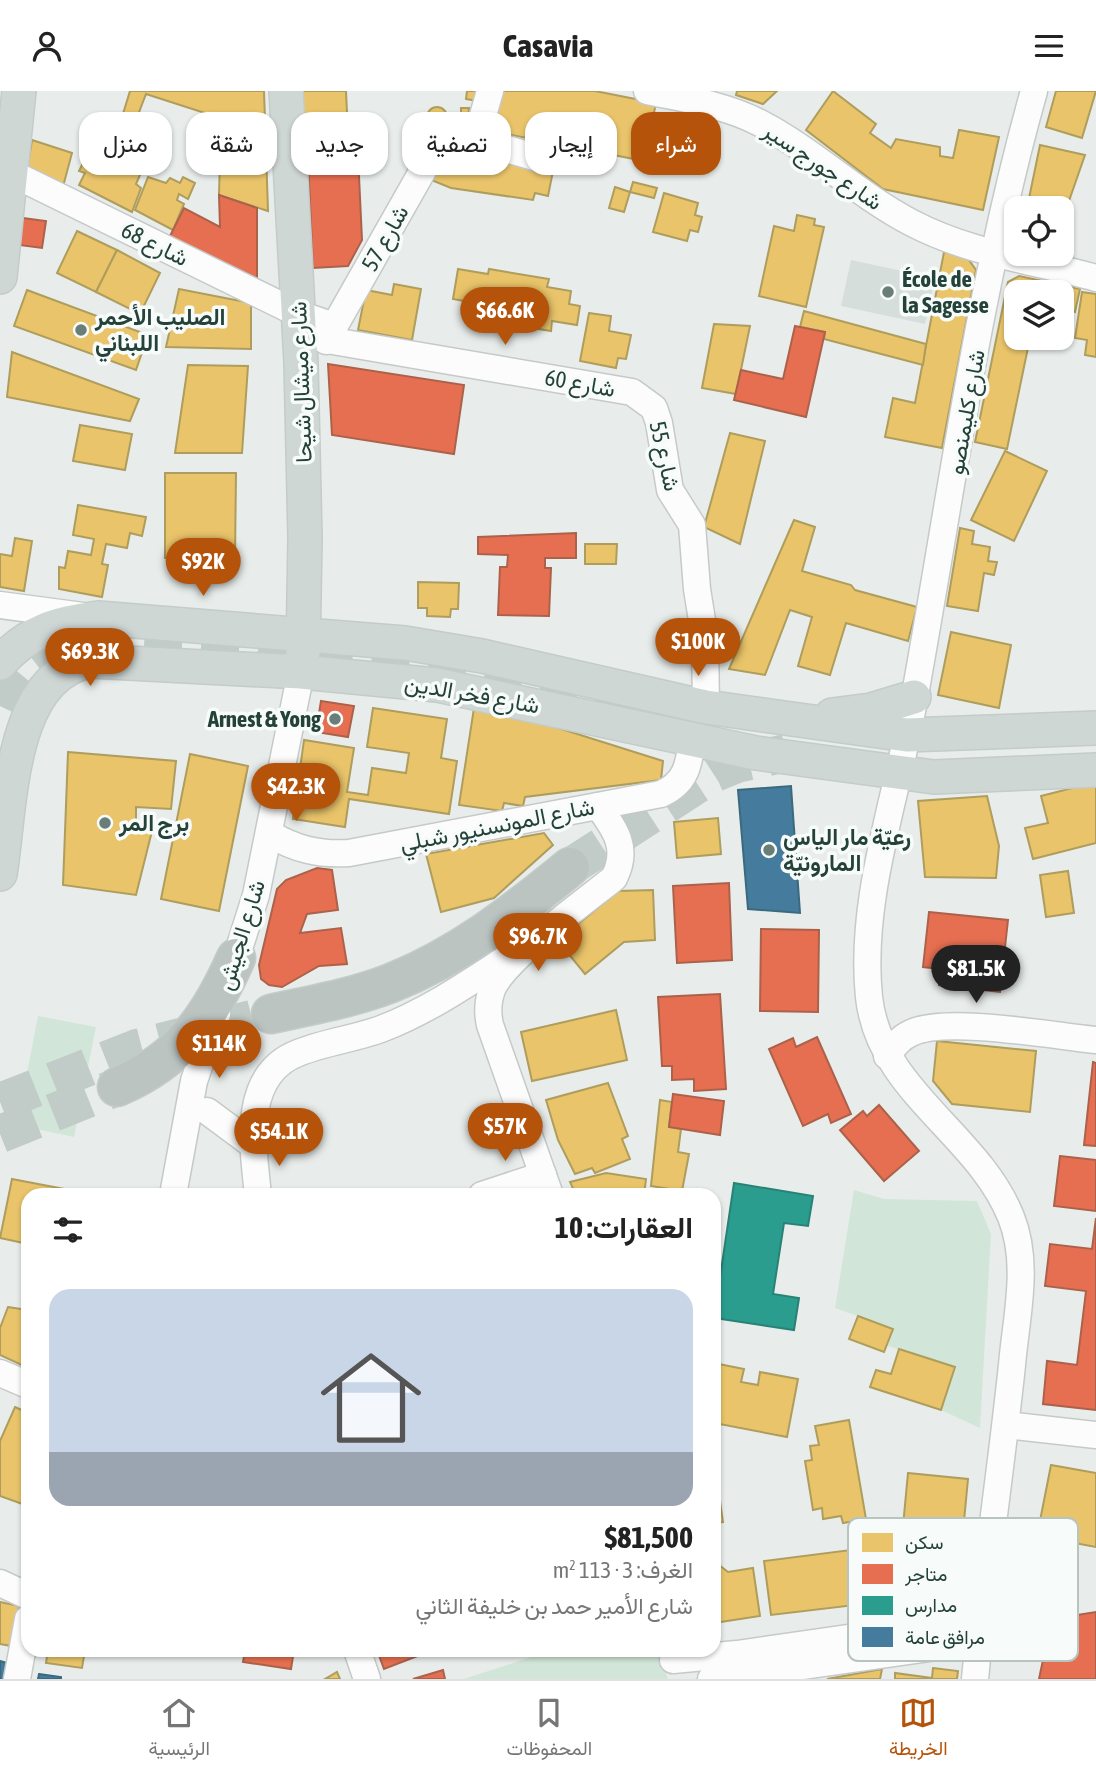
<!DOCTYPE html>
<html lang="ar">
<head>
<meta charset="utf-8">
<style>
	:root { --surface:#fff; --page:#f2f2f2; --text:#222; --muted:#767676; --line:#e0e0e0; --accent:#b45309 }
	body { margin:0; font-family:"Asap Condensed",Vazirmatn,sans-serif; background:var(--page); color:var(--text); direction:rtl; height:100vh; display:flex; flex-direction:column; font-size:26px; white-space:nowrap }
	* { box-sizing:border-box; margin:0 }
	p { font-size:23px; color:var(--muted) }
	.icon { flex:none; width:38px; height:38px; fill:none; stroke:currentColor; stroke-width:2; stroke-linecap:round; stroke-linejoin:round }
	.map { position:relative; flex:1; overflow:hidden; direction:ltr }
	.details { position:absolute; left:21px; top:1097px; width:700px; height:469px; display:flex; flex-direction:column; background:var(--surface); border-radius:21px; box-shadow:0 2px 5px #0004; direction:rtl }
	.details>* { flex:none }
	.top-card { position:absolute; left:21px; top:21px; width:700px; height:63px; direction:rtl; display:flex; gap:14px }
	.tools { position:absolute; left:1004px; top:105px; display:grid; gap:14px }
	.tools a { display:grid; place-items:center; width:70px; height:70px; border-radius:14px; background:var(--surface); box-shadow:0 2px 5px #0004; font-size:35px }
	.price { position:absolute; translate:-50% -60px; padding:0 16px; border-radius:24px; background:var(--accent); color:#fff; font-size:23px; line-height:46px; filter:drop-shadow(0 2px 4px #0008) }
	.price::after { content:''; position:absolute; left:50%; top:42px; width:21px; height:16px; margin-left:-10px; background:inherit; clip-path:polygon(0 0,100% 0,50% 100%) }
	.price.on { background:#222; color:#fff }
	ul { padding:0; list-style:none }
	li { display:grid; align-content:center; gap:14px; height:371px; padding:0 28px }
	li span { display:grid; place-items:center; height:217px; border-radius:21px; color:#555 }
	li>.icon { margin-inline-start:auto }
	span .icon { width:126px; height:126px; fill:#fffc; stroke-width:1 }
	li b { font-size:30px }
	h2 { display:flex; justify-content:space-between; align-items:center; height:84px; padding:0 28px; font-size:30px }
	.chip { padding:0 24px; border-radius:21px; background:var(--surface); box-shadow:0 2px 5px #0004; font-size:24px; line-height:63px }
	.chip.on { background:var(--accent); color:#fff }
	header { display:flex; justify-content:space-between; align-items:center; height:91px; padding:0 28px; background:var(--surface); font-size:32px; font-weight:700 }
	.dock { display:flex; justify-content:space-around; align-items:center; height:98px; border-top:2px solid var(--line); background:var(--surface); font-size:19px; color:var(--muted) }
	.dock a { display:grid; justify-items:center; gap:4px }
	.dock .on { color:var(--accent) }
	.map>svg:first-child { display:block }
</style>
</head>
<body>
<header><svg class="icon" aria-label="menu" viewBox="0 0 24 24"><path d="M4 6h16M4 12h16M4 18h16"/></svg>Casavia<svg class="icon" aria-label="person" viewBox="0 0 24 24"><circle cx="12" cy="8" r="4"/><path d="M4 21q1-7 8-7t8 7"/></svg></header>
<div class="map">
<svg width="1096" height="1588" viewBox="0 0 1096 1588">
	<rect width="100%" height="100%" fill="#e8edeb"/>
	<path fill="#d6dedb" d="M851,169L935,187L925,233L841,215Z"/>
	<g fill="#d1e6d8">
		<path d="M38,925L96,936L74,1046L17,1034Z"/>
		<path d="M854,1099L884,1108L977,1110L991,1143L980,1337L941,1319L955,1276L888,1255L893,1238L835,1217Z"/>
		<path d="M553,1559H657L668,1588H464Z"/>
	</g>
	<g fill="#e9c46a" stroke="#ae9d5c" stroke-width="2">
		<path d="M130,0H264L268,120L219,104L220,68H207L208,23L146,3L136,29L122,26Z"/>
		<path d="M302,0H346L348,43L304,45Z"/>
		<path d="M467,0H479L477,10L466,8Z"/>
		<path d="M499,0H595L656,12L644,70L491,40Z"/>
		<path d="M737,0H777L763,13L736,4Z"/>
		<path d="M833,0L876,33L870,42L891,57L896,48L940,56V65L953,67L959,39L999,46L983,119L883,98L806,39Z"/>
		<path d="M1056,0H1096L1082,47L1046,36Z"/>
		<circle cx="437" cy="26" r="10"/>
		<path d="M461,17H469L468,29L461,28Z"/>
		<path d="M457,28V37H448L450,29Z"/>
		<path d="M114,29L136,39L126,66L144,75L136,93L141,97L132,121L79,94L85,82L79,80L97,45L106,35L113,37Z"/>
		<path d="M32,49L72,62L61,103L27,79Z"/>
		<path d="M1040,54L1085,64L1062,130V117H1027Z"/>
		<path d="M469,59L554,75L548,105L535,102L533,109L451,97L424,86L442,63Z"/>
		<path d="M148,86L166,92L170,87L180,92L183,86L195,92L188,108L179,103L177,109L184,113L173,139L135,119Z"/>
		<path d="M633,91L657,97L654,107L630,101Z"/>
		<path d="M615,96L630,101L624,121L609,117Z"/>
		<path d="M664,102L698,112L695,124L702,126L698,141L690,139L687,150L653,141Z"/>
		<path d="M797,124L815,128L814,134L824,136L806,216L759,205L774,135L794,140Z"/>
		<path d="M77,140L117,159L96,201L57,182Z"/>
		<path d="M117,159L160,182L140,223L96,201Z"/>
		<path d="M944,161L966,165L976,179L942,357L885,346L893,307L915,312Z"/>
		<path d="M458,178L488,183L489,178L549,188L547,196L571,200L569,213L580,215L577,234L552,230L551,240L520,235L522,224L510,222L508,237L478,232L480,220L463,217L464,210L453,208Z"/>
		<path d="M1019,185L1080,198L1075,221L1062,218V201H1017V247H1030L1007,358L975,351L1008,191Z"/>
		<path d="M394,193L421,198L412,249L358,239L366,199L392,204Z"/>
		<path d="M179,198L251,212V258L166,256Z"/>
		<path d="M27,199L148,244L136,279L14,235Z"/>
		<path d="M1082,201L1096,203V266L1085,264L1087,249L1075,247Z"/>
		<path d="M804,220L926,253L923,274L824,248L825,241L800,236Z"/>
		<path d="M589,222L611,225L609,240L631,244L626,268L618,267L616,277L580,270Z"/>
		<path d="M714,233L750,235L736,303L702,297Z"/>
		<path d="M12,261L139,308L130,330L7,306Z"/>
		<path d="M188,274L248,275L242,362H175Z"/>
		<path d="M80,334L132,343L125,379L73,370Z"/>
		<path d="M730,342L765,350L740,453L704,436Z"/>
		<path d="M1005,360L1047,380L1014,450L971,429Z"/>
		<path d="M165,382H236L235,467H165Z"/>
		<path d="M78,414L146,426L142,445L130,442L127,457L106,453L102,473L108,474L102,506L59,498V476L65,477L68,460L91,464L94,448L73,444Z"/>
		<path d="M794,429L815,436L802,480L851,494L855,499L917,516L908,550L846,532L830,584L798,575L812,526L790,519L765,584L729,578Z"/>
		<path d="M960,437L974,440L972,453L990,456L988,470L997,471L994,484L984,482L978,520L947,515Z"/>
		<path d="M15,447L32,450L24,500L0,496V463L12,465Z"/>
		<path d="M585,453H617L616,473H585Z"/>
		<path d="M418,491L459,492L458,518H451L450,526L427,525V517H418Z"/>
		<path d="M951,541L1011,554L999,617L938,604Z"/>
		<path d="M373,617L447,628L441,667L457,670L449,723L349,708L345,736L293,728L304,649L354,657L347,701L368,704L372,677L406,682L409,662L367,656Z"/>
		<path d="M474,617L536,630L663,670L661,689L525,706L523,715L504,712L502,720L459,714Z"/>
		<path d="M68,661L176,670L171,718L136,716V729L153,736L136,804L63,794Z"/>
		<path d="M190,663L248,675L219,820L161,808Z"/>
		<path d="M1096,691V752L1033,768L1025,737L1048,732L1041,705Z"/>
		<path d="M987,705L999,755L996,787L925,786L918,710Z"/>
		<path d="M718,727L721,763L677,767L674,731Z"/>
		<path d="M544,742L553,754L494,807L441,821L426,763Z"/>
		<path d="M1068,780L1074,822L1046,826L1040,784Z"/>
		<path d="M653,799L655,849L624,851L585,883L558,850L618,800Z"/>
		<path d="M616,919L627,969L532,990L521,941Z"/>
		<path d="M937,950L1036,960L1030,1021L952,1013L933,990Z"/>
		<path d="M608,992L628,1045L622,1048L630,1068L595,1082L592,1077L575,1083L558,1049L546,1009Z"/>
		<path d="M660,1009L672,1011L669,1036L681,1038L678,1061L689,1063L682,1100L651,1095Z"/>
		<path d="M606,1082L646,1088L644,1104H576L570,1091Z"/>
		<path d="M12,1088L75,1100L74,1104H28V1153L0,1147Z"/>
		<path d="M8,1216L28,1219V1277L0,1264V1237Z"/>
		<path d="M858,1225L893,1238L884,1261L849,1248Z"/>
		<path d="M899,1258L955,1276L941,1319L870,1296L876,1279L891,1283Z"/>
		<path d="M714,1272L744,1278L741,1291L758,1294L760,1281L798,1288L787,1346L714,1332Z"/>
		<path d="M15,1316L28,1322V1415L0,1405V1350Z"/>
		<path d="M849,1329L866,1428L843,1432L841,1425L823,1428L822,1417L813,1419L805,1370L812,1369L810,1355L819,1354L815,1335Z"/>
		<path d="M714,1367L723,1431L714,1432Z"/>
		<path d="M1051,1374L1096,1382V1456L1037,1445Z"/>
		<path d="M908,1382L968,1388L956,1514L896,1509Z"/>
		<path d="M874,1456L881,1511L771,1524L764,1470Z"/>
		<path d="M714,1470L728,1481L753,1477L760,1525L714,1532Z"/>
		<path d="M0,1511L19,1515L11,1555L0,1553Z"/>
		<path d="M48,1559H85L82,1577L46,1572Z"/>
		<path d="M933,1577L958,1580L957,1588H895V1582L932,1587Z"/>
		<path d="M882,1578L880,1588H827Z"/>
		<path d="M337,1581L340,1588H325Z"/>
	</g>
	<g fill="#e76f51" stroke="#ac624a" stroke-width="2">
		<path d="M358,64L362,149L348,175L313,177L308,67Z"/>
		<path d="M219,104L257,117V187L169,147L184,117L220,136Z"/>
		<path d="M23,127L46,130L42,157L19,154Z"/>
		<path d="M795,235L825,241L806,326L734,309L741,279L783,288Z"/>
		<path d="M328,273L464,294L454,363L332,344Z"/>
		<path d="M576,442V467H545V477H551L549,525L498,524L500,476H507L508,464L478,463V446Z"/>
		<path d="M321,610L354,615L348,646L316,641Z"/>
		<path d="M317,777L332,779L338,819L307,823L300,842L341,837L347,873L319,875L282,896L269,894L261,888L259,874L277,798L286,789Z"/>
		<path d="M729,792L732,869L677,872L673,795Z"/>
		<path d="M929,821L1008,829L1000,901L939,894L941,878L923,876Z"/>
		<path d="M761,838L819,839L818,921L760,920Z"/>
		<path d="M720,903L726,998L694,1000V988L672,989V975H662L658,906Z"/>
		<path d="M817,946L851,1023L831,1032L828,1023L803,1035L769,958L793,947L796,956Z"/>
		<path d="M1093,971L1096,972V1055L1084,1054Z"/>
		<path d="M673,1003L724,1010L720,1044L669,1036Z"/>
		<path d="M879,1014L919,1060L884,1090L840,1039L863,1020L867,1025Z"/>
		<path d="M1060,1065L1096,1069V1120L1054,1115Z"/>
		<path d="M1096,1127V1319L1043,1313L1047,1270L1077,1274L1086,1200L1045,1195L1050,1153L1092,1158Z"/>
		<path d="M1096,1521V1588H1039L1043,1569L1012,1565L1017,1524L1052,1528Z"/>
		<path d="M245,1559H294L291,1578L243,1571Z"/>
		<path d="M377,1559H433L384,1578Z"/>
		<path d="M443,1579L445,1588H413Z"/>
	</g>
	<path fill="#2a9d8f" stroke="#288276" stroke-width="2" d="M734,1092L813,1105L808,1135L784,1132L773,1203L799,1207L794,1239L714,1227Z"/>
	<g fill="#457b9d" stroke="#3b6a7f" stroke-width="2">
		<path d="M791,695L800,822L748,818L738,699Z"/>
		<path d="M0,1570L7,1572L4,1588H0Z"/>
		<path d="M39,1583L61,1586V1588H38Z"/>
	</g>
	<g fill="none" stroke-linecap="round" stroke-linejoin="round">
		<g stroke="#c1cbc8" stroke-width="38" stroke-dasharray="38 19" stroke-linecap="butt">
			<path d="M0,615C22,570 45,552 95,553L401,571L714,631"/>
			<path d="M570,776L715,682L737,673L786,662"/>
			<path d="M0,1011L137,957L271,923"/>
			<path d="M0,1043L117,996"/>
		</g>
		<defs>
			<g id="minor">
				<path d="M647,0C685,8 726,14 760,32C814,60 858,104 912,132C969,162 1035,170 1096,187"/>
				<path d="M476,49L548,70"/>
				<path d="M11,82L299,223L334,235"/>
				<path d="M327,249L632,301L654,317L659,332L670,399L692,434L697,498L705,548L706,616"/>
				<path d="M326,250L431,65C445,53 463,60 476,49L490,0"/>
				<path d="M0,514L83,525"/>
				<path d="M270,743C295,758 319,764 349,762L661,703C686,692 689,674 692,649"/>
				<path d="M231,883L256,804L301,581"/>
				<path d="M887,965C894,955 900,947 911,942C946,925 1054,945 1096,949"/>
				<path d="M207,1020L253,1054"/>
				<path d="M173,1104L194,990L217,923"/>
				<path d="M258,1104C253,1056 241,984 298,962C325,951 354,948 381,938C426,921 467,893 507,867"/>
				<path d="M482,1104L543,1084"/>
				<path d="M550,1104L490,934C487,921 488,908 493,896C509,865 584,811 614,787C629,758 616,739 598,715"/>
				<path d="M0,1282L28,1294"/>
				<path d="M1006,1334L1096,1344"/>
				<path d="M0,1492L28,1505"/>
				<path d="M357,1559L367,1588"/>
				<path d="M673,1569L737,1563L980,1528"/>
				<path d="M17,1588L28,1528"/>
				<path d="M711,1588L979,1550"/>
				<path d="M975,1588C985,1483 1001,1379 1012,1274C1016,1226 1030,1173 1011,1126C978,1043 879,1000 869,906C859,811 895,712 912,620C950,413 977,202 1034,0"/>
			</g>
			<g id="major">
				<path d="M286,0L301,272L305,447L303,562"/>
				<path d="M0,186L19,0"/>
				<path d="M0,572C28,540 57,532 98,527L405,552L482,565L706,616L907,644L1096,637"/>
				<path d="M832,624L871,619L914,606"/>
				<path d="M0,783C11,718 8,585 90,570L301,581L437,594L756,662L934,686L1096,679"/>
			</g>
			<g id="highway">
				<path d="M271,923C311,914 353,907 391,892C459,865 514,822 570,776"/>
				<path d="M117,996C180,969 209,928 236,867"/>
			</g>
		</defs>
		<use href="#minor" stroke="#c5cac8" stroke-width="29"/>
		<use href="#major" stroke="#c3ccc9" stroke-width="36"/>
		<use href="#highway" stroke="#c3ccc9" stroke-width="41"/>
		<use href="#minor" stroke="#fcfcfc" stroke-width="26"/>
		<use href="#major" stroke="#cfd7d5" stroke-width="33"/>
		<use href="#highway" stroke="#bcc4c2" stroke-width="38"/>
	</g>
	<g fill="#697e78" stroke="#f7fbf9" stroke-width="2.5">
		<circle cx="888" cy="201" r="7"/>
		<circle cx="81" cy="239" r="7"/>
		<circle cx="335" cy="628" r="7"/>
		<circle cx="105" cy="732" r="7"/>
		<circle cx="769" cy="759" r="7"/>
	</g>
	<g text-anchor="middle" stroke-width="7" stroke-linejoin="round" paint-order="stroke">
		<g font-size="23" fill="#24423a" stroke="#f7fbf9">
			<text transform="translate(823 75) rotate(34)" y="8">شارع جورج سير</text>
			<text transform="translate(385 147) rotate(-61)" y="8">شارع 57</text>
			<text transform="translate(155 153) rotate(26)" y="8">شارع 68</text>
			<text transform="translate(301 291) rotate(-92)" y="8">شارع ميشال شيحا</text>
			<text transform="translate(580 292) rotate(10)" y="8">شارع 60</text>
			<text transform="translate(966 321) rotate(-80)" y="8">شارع كليمنصو</text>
			<text transform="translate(665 365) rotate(77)" y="8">شارع 55</text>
			<text transform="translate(472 603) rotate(10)" y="8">شارع فخر الدين</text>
			<text transform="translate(497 734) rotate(-11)" y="8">شارع المونسنيور شبلي</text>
			<text transform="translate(241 844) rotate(-73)" y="8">شارع الجيش</text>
		</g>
		<g font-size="23" font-weight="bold" fill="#24423a" stroke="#f7fbf9" text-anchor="start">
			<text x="902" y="196">École de<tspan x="902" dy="26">la Sagesse</tspan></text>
			<text x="95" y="234">الصليب الأحمر<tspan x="95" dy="26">اللبناني</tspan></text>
			<text x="321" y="636" text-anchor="end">Arnest &amp; Yong</text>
			<text x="119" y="740">برج المر</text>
			<text x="783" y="754">رعيّة مار الياس<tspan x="783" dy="26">المارونيّة</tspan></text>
		</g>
	</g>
	<rect x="848" y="1427" width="230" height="143" rx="10" fill="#f7fbf9" stroke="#b8c4c0" stroke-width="2"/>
	<rect x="862" y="1442" width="31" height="19" fill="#e9c46a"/>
	<rect x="862" y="1473" width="31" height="20" fill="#e76f51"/>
	<rect x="862" y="1505" width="31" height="19" fill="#2a9d8f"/>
	<rect x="862" y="1536" width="31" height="20" fill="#457b9d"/>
	<g font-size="19" fill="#24423a">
		<text x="905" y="1458">سكن</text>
		<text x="905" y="1490">متاجر</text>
		<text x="905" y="1521">مدارس</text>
		<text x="905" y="1553">مرافق عامة</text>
	</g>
</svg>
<div class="tools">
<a><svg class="icon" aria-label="locate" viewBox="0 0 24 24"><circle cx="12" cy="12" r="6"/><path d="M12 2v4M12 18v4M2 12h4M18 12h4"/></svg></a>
<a><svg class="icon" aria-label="layers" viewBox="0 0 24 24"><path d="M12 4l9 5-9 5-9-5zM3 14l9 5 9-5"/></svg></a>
</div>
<b class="price" style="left:505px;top:256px">$66.6K</b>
<b class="price" style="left:203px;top:507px">$92K</b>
<b class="price" style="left:698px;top:587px">$100K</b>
<b class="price" style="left:90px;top:597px">$69.3K</b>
<b class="price" style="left:296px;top:732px">$42.3K</b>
<b class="price" style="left:538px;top:882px">$96.7K</b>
<b class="price on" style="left:976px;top:914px">$81.5K</b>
<b class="price" style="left:219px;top:989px">$114K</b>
<b class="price" style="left:505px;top:1072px">$57K</b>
<b class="price" style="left:279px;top:1077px">$54.1K</b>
<div class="top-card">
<a class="chip on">شراء</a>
<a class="chip">إيجار</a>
<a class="chip">تصفية</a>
<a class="chip">جديد</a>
<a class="chip">شقة</a>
<a class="chip">منزل</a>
</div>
<section class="details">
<h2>العقارات: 10<svg class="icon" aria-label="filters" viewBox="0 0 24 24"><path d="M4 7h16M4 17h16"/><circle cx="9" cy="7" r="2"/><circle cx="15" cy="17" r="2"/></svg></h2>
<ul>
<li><span style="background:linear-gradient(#c9d6e8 75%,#9aa5b1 0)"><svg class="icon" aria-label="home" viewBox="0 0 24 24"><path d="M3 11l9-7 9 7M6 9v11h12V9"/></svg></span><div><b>$81,500</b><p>الغرف: 3 · 113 m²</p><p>شارع الأمير حمد بن خليفة الثاني</p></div></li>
</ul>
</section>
</div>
<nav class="dock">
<a class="on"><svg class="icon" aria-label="map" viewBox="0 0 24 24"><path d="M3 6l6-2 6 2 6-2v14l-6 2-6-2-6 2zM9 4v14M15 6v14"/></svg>الخريطة</a>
<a><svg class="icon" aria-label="saved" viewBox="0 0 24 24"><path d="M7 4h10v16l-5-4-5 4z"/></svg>المحفوظات</a>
<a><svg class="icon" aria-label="home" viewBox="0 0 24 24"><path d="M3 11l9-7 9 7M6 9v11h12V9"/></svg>الرئيسية</a>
</nav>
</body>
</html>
